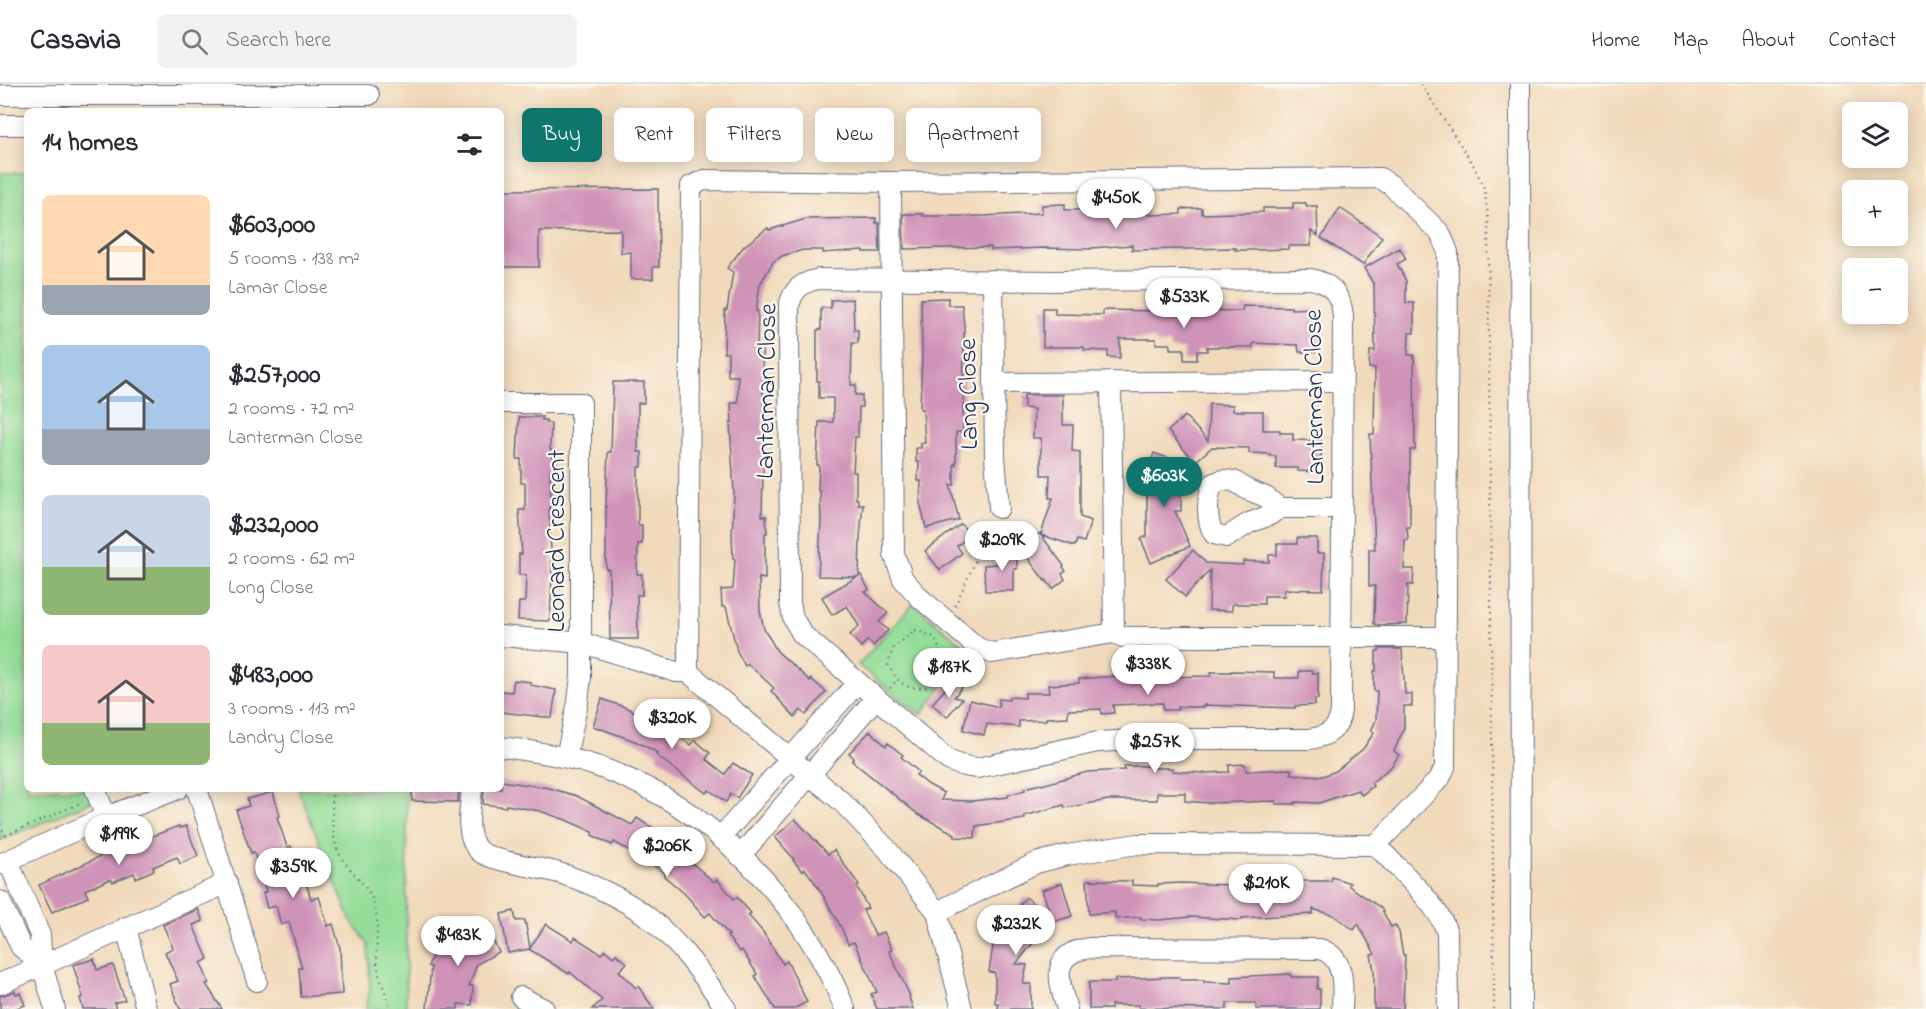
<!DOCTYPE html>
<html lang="en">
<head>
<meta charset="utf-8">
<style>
	:root { --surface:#fff; --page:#f2f2f3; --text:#2b2b33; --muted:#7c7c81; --line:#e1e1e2; --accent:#0f766e }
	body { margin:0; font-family:"Indie Flower",sans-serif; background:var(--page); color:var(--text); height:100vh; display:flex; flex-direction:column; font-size:22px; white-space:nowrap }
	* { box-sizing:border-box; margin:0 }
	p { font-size:20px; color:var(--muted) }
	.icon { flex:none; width:33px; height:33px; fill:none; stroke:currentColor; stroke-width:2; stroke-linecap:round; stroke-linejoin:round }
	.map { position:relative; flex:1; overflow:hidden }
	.drawer { position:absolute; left:24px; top:24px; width:480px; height:684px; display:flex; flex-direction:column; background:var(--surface); border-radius:9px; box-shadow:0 3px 15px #0003 }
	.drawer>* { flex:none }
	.top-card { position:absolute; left:522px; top:24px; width:570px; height:54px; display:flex; gap:12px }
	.fabs { position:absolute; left:1842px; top:18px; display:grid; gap:12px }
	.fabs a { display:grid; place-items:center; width:66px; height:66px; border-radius:9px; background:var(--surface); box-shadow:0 3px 15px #0003; font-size:30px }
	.price { position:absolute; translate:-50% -51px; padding:0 14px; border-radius:21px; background:#fff; color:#222; font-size:20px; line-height:39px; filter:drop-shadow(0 2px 3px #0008) }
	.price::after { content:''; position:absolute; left:50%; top:36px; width:18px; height:14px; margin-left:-9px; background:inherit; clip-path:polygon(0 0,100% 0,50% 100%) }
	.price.on { background:var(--accent); color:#fff }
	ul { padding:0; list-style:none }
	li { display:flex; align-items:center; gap:18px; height:150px; padding:0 18px }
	li span { display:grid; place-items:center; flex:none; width:168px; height:120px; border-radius:9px; color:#555 }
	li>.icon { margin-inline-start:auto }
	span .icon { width:72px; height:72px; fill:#fffc; stroke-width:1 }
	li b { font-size:26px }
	h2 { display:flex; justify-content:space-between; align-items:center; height:72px; padding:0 18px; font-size:26px }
	.chip { padding:0 21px; border-radius:9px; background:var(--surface); box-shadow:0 3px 15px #0003; font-size:21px; line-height:54px }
	.chip.on { background:var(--accent); color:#fff }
	header { display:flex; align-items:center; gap:36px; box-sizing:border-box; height:84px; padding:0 30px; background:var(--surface); border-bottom:2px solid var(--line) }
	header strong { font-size:28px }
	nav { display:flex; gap:33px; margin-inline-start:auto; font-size:21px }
	.search { width:420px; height:54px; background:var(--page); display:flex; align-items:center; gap:15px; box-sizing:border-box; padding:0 21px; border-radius:9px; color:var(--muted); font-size:22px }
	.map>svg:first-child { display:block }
</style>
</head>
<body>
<header>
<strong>Casavia</strong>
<div class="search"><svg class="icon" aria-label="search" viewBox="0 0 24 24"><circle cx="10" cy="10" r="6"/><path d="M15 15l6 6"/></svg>Search here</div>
<nav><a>Home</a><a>Map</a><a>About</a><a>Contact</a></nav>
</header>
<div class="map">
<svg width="1926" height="925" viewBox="0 0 1926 925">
	<rect width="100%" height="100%" fill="#fbf7ec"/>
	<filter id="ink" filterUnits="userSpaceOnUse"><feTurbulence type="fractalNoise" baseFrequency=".0167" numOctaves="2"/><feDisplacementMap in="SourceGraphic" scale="12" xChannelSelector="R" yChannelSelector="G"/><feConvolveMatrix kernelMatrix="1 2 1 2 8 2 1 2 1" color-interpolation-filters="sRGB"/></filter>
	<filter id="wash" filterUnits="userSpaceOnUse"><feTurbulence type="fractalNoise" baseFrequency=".008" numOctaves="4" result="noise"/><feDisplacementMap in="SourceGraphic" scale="24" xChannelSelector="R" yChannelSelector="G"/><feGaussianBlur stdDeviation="1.35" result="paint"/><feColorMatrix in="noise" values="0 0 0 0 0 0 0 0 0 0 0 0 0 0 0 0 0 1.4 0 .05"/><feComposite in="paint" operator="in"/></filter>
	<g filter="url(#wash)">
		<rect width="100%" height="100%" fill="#f1dabb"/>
		<g fill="#95de9a" stroke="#58867c" stroke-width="1.5">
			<path d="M0,89H27V705H88L91,718L0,756Z"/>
			<path d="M913,520L969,566L921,631L858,581Z"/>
			<path d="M298,705H407L406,925H366L370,905L368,860L350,835Z"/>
		</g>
		<g id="blocks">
			<g fill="#d093b8">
				<path d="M658,105L659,183H653V195H631V168L621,169V146L539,147V183H502V106Z"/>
				<path d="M1293,119H1306V122H1317L1318,152L1311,147V162H1288V165L1251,166H1235L1236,164L1132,166V161L1091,164V165L1043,164L991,166V163L904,165L903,130H923V132H983L1042,129V121L1065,120V126H1091V130L1124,128V125H1148V131L1181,130V125L1202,124V130L1236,129L1263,128V124H1293Z"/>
				<path d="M1340,124L1382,153L1363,181L1321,154Z"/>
				<path d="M876,134V139H879L880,168H863V166L823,169V166H803L782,172L773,178L760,200L756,227H758L757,262H762L764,346L762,432H766L767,449H765V495L759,494L760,527L764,545L777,567L810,597L811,595L826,608L806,631L801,626L795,633L771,607L774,604L748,580L745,582L737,567L726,523H722L721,506L733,505L735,475H733L732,451L734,409L730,339H732L731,319H738V292H728V269H724L725,226H727L733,188L727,184L744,162L768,144L769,146L806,135Z"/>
				<path d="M1400,164L1406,175L1397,180L1406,197V219H1414V249H1409L1408,271H1414L1415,366H1410V443H1407L1408,456H1405L1404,485H1414L1413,501H1408L1407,540L1379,541L1374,540L1375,502H1369V465H1375L1370,350H1374L1375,284H1369L1370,267H1375L1374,201L1364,184Z"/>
				<path d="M948,214V221H962L964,242L963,348H956V380H954V401H950L959,436L926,444L920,419L921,397H918L919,378H916V364H921V359H925L923,325H920L922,271L921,215Z"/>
				<path d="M853,215L854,246H858V259H852L851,301H856L855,311H862V323H859L858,353H855L853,388H856V415H858V420H863L860,453L859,492L861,491L869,506L865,508L888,529L879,538L888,546L873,562L868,556L861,563L850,551L859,542L847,522L832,531L822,513L857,493L818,492L821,437L820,407H818L819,381H817L819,338H833V314H819V297H817V246H821V224H831V216Z"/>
				<path d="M1161,221H1179V226L1242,227L1243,222L1291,223V225L1314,224L1315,239H1319L1320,268H1299L1298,261L1253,259V263H1207V267H1197V276H1184V265H1170V260H1156V255H1120V274L1108,273V267L1084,266V263H1043V224H1055V230L1103,231V226L1161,227Z"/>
				<path d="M613,298H644V319H638V368H642V383H638V441H642V460H638L637,490H642V511H637L638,555H610L609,485H606V421L608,368H611Z"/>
				<path d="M1024,311H1063V341H1073L1072,367L1080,368V433L1091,437L1084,458L1077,456L1075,462L1041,451L1064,482L1063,483L1066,487L1062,490L1065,495L1053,505L1046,496L1045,497L1020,464L1040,449L1041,450L1053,414H1049L1050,391H1041V354H1033L1034,325L1024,324Z"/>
				<path d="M1209,320L1233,321V327H1263V346H1280V349H1293V356L1322,357L1321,375H1317L1316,388L1298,387V384H1276V372H1270V370L1249,369V364L1212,363L1195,378L1168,347L1185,332L1208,357Z"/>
				<path d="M519,333H542V336H546V339H551L550,366H553V387H550L551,423H549L552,491L550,537L518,536L519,518H525L526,491H519V470H522L519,426H525V399H521V375H517Z"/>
				<path d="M1154,369L1188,381L1181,403V427H1175L1190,462L1151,479L1141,455L1147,452V397L1144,396Z"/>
				<path d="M961,440L970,451L957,462L962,469L940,486L925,467Z"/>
				<path d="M1297,454H1317V469H1324L1323,506L1284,505V512H1264V520H1232V527L1209,526L1210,486L1185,513L1166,495L1193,466L1206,479L1243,481V477L1269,478V471H1277V460H1297Z"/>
				<path d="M1017,465V485H1014V507H985L984,481L996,480V466Z"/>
				<path d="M1379,565H1402L1405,610H1412V622H1404V644L1394,667L1399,671L1391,683L1371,699L1373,702L1362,711L1358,706L1319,719L1295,718V720H1276V717L1209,719L1185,717V709H1157V716H1108L1065,724L1064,721L1024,732L1025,735L976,742L975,754L955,753V750L919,731L852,677L854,674L849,669L870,647L886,662L888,659L903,671L901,673L919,688L916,691L929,701L944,709L941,716L972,717L1008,713V711L1025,706L1024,704L1041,700L1042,701L1087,688L1125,686L1124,682H1153V684H1172V687L1204,689L1229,688V681L1245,680L1246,687L1291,685V690L1323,692L1336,687L1363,665L1374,649L1371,647L1376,636L1377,607H1374V587H1376V567H1379Z"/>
				<path d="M1231,587L1274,588V594H1299V587H1312V589H1318V615H1315V621L1295,622V624L1204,621V623H1178V626H1163V619L1113,621L1114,629L1102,630L1101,625L1068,626V633L1046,634V636L1019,637V643L987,640L984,651L963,646L970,616L999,623V615L1009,616V613L1025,614V609H1049L1048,601L1079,599V595L1140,590H1158V593L1211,592V588H1231Z"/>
				<path d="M954,595L963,602L954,613L962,615L947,633L932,620Z"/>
				<path d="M514,596L531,598L530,601L556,606L552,634L501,628V607L512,608Z"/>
				<path d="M602,615L627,624L667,642L666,644L691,661L695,656L710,669L706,675L725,690L733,679L752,691L737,714L731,710L726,718L709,706L706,709L656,671L658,669L635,657L593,642Z"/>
				<path d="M501,697L549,704L577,712L632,741L637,734L678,761L676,765L714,798L717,795L734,815L737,813L751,829L748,831L763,848L781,877L783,880L787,877L807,918L793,925H775L755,892L757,890L742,866L740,868L727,852L729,851L710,829L705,833L685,810L664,792L666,790L638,771L614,758L612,761L592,751L593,748L566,736L540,727L506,721V723L483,720L484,705H501Z"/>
				<path d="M412,705H459L458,718L412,717Z"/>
				<path d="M273,708L280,732L277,733L287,763L291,762L300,790L303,789L311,815L319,813L328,842L333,840L340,864L342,910L301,913L299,884H302L289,838L281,841L276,822L267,824L263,809L266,808L254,768L251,769L236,726L249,722L247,715Z"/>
				<path d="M795,735L828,770L834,766L859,801L857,803L868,824L863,826L875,851L884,848L892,866L889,867L910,912L909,913L913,925H877L871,910L877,908L854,858L848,860L842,845L820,806L805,785L802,787L793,776L794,775L775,753Z"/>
				<path d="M179,742L180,744L186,742L198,772L180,780L177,773L153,783L154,786L136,794L134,789L113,798L111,795L85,806L88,813L52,828L39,801L133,757L134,759Z"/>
				<path d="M1332,793L1350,799L1349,802L1381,824L1391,843L1395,841L1399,848L1403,871H1405L1403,925H1374V886L1371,871L1375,870L1358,840L1354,846L1333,831L1313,825V830L1242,834V836L1190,833L1159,836L1141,835V833L1115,835V828L1089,830L1087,796L1132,797V801L1158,802V800L1182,799L1252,802L1275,801V798L1299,797H1331Z"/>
				<path d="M1062,799L1072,832L1053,838L1042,806Z"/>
				<path d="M1026,813L1052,836L1016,880L1027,881L1023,900H1031V925H998V919H995V889L989,888L993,862L1003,849L1001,847L1013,831L1012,830Z"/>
				<path d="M198,825L203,837L193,841L208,875L201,879L209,899L206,900L222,925H180L170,900L178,897L165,868L173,864L163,841Z"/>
				<path d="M514,827L516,837L525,836L530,864L546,840L573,857L575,853L601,870L605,866L613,873L616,870L627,879L619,887L636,904L638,902L654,925H592L602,916L570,888L569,890L529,865L508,869L501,830Z"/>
				<path d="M481,834L499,868L477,880L469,902H473L472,921L458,920V925H427L431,883L428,882L438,856L469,868L458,847Z"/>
				<path d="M94,875L97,886L113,881L125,916L114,919L116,925H83L80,914L83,913L73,881Z"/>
				<path d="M1290,890L1291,893H1318L1317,905H1320V925H1256V919H1227V925L1139,924V921H1111V925H1089V898H1115V895L1168,893H1180V896H1204V898L1232,899V893Z"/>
				<path d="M15,907L16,910L20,909L25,921L14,925H0V912Z"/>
			</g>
		</g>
	</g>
	<g filter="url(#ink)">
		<use href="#blocks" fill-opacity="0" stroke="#666b7f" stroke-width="1.5"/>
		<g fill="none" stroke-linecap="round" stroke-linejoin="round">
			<defs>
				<g id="minor">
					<path d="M1520,0L1521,925"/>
					<path d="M0,11H369"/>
					<path d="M0,41H27"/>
					<path d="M891,98L894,470L903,495L920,514L978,564L992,569L1114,549L1123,553H1445"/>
					<path d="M819,195L1053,197L1311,195C1332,199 1341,211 1343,232L1341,626C1339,645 1329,652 1310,655H1149L1098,658L977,684C966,683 958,681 948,676L802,550L793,534L790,519L789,222C793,205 802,198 819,195Z"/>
					<path d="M993,196L995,373L999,424"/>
					<path d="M1111,298L1114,549"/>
					<path d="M994,299L1342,297"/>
					<path d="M501,319H581V592L578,618L566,673"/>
					<path d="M1279,424L1270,431L1249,439L1227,453L1214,450C1206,437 1206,412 1214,399L1223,396L1234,397L1248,406L1266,413L1279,424H1342"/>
					<path d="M501,552L583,559L676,588H688L841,717L887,765L937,828L962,925"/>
					<path d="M688,588L691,102L704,96L891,98L1380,94L1391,101L1440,149L1448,168L1445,683L1440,694L1376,761"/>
					<path d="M501,663C534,667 567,672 599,683C710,722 802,817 845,925"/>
					<path d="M95,705L106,733"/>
					<path d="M197,705L257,897"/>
					<path d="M472,705C470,724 464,752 479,767C492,778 540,783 559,789C586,797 627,816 649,834C680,859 704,892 726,925"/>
					<path d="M720,754L858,598"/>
					<path d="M740,772L876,614"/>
					<path d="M8,777L40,851L42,881L55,925"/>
					<path d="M0,780L106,733L178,705"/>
					<path d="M0,817L21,863L42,881"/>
					<path d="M937,828L1036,779L1067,771L1138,760L1376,761C1397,784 1439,820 1447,849L1448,925"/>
					<path d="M126,843L146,925"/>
					<path d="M0,900L227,799"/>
					<path d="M521,913L544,925"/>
					<path d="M1067,925C1058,895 1050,869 1090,864L1320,865C1346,873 1343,903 1342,925"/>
				</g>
			</defs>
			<use href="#minor" stroke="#666b7f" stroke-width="22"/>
			<g stroke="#666b7f" stroke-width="2" stroke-dasharray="1.5 4.5" stroke-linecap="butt">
				<path d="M1421,0L1474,82L1484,104L1488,131L1494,925"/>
				<path d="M955,522L992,440"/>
				<path d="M915,546L934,553C946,579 948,580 928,603C905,606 900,601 888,581L893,564Z"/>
				<path d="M890,604L897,596"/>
				<path d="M332,705C333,730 329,755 343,776C353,790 367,801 373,817C381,839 374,863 378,885C380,899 389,912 389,925"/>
				<path d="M0,740L5,752"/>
				<path d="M0,754L83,718"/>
			</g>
			<use href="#minor" stroke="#fff" stroke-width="20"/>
		</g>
	</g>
	<g text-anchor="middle" stroke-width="4.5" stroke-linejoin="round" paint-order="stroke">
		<g font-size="26" fill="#1b2f5e" stroke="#fbf7ec">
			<text transform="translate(765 307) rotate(-89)" y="9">Lanterman Close</text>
			<text transform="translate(967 310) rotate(-91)" y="9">Lang Close</text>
			<text transform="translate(1313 313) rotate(-91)" y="9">Lanterman Close</text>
			<text transform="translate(555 457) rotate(-90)" y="9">Leonard Crescent</text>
		</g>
	</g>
</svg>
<div class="fabs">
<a><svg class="icon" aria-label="layers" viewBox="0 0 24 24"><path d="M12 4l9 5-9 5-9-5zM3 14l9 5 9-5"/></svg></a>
<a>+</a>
<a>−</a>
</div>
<b class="price" style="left:1116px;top:146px">$450K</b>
<b class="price" style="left:1184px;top:245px">$533K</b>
<b class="price on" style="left:1164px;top:424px">$603K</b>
<b class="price" style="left:1002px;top:488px">$209K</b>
<b class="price" style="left:1148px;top:612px">$338K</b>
<b class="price" style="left:949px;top:615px">$187K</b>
<b class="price" style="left:672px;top:666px">$320K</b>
<b class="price" style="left:1155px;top:690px">$257K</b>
<b class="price" style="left:119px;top:782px">$199K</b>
<b class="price" style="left:667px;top:794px">$206K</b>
<b class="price" style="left:293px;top:815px">$359K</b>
<b class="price" style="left:1266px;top:831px">$210K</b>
<b class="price" style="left:1016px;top:872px">$232K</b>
<b class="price" style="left:458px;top:883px">$483K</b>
<div class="top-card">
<a class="chip on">Buy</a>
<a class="chip">Rent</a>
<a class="chip">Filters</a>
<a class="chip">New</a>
<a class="chip">Apartment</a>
</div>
<section class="drawer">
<h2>14 homes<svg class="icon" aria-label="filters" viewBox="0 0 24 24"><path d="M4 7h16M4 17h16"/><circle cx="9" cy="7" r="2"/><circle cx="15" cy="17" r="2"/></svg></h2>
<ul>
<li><span style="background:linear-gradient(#ffd9b3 75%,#9aa5b1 0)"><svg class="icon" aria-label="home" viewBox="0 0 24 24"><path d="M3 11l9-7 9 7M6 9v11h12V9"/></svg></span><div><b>$603,000</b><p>5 rooms · 138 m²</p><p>Lamar Close</p></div></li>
<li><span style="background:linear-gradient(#a9c7e8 70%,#9aa5b1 0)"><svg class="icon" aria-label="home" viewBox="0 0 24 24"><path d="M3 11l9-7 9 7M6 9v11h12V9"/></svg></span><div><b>$257,000</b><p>2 rooms · 72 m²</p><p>Lanterman Close</p></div></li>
<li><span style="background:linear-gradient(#c9d6e8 60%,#8fb573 0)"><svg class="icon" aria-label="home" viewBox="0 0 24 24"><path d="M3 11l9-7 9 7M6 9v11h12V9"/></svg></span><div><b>$232,000</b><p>2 rooms · 62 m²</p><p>Long Close</p></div></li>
<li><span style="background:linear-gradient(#f6c9c9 65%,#8fb573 0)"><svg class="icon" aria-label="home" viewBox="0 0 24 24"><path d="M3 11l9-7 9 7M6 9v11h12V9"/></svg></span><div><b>$483,000</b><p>3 rooms · 113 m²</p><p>Landry Close</p></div></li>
</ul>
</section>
</div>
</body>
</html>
